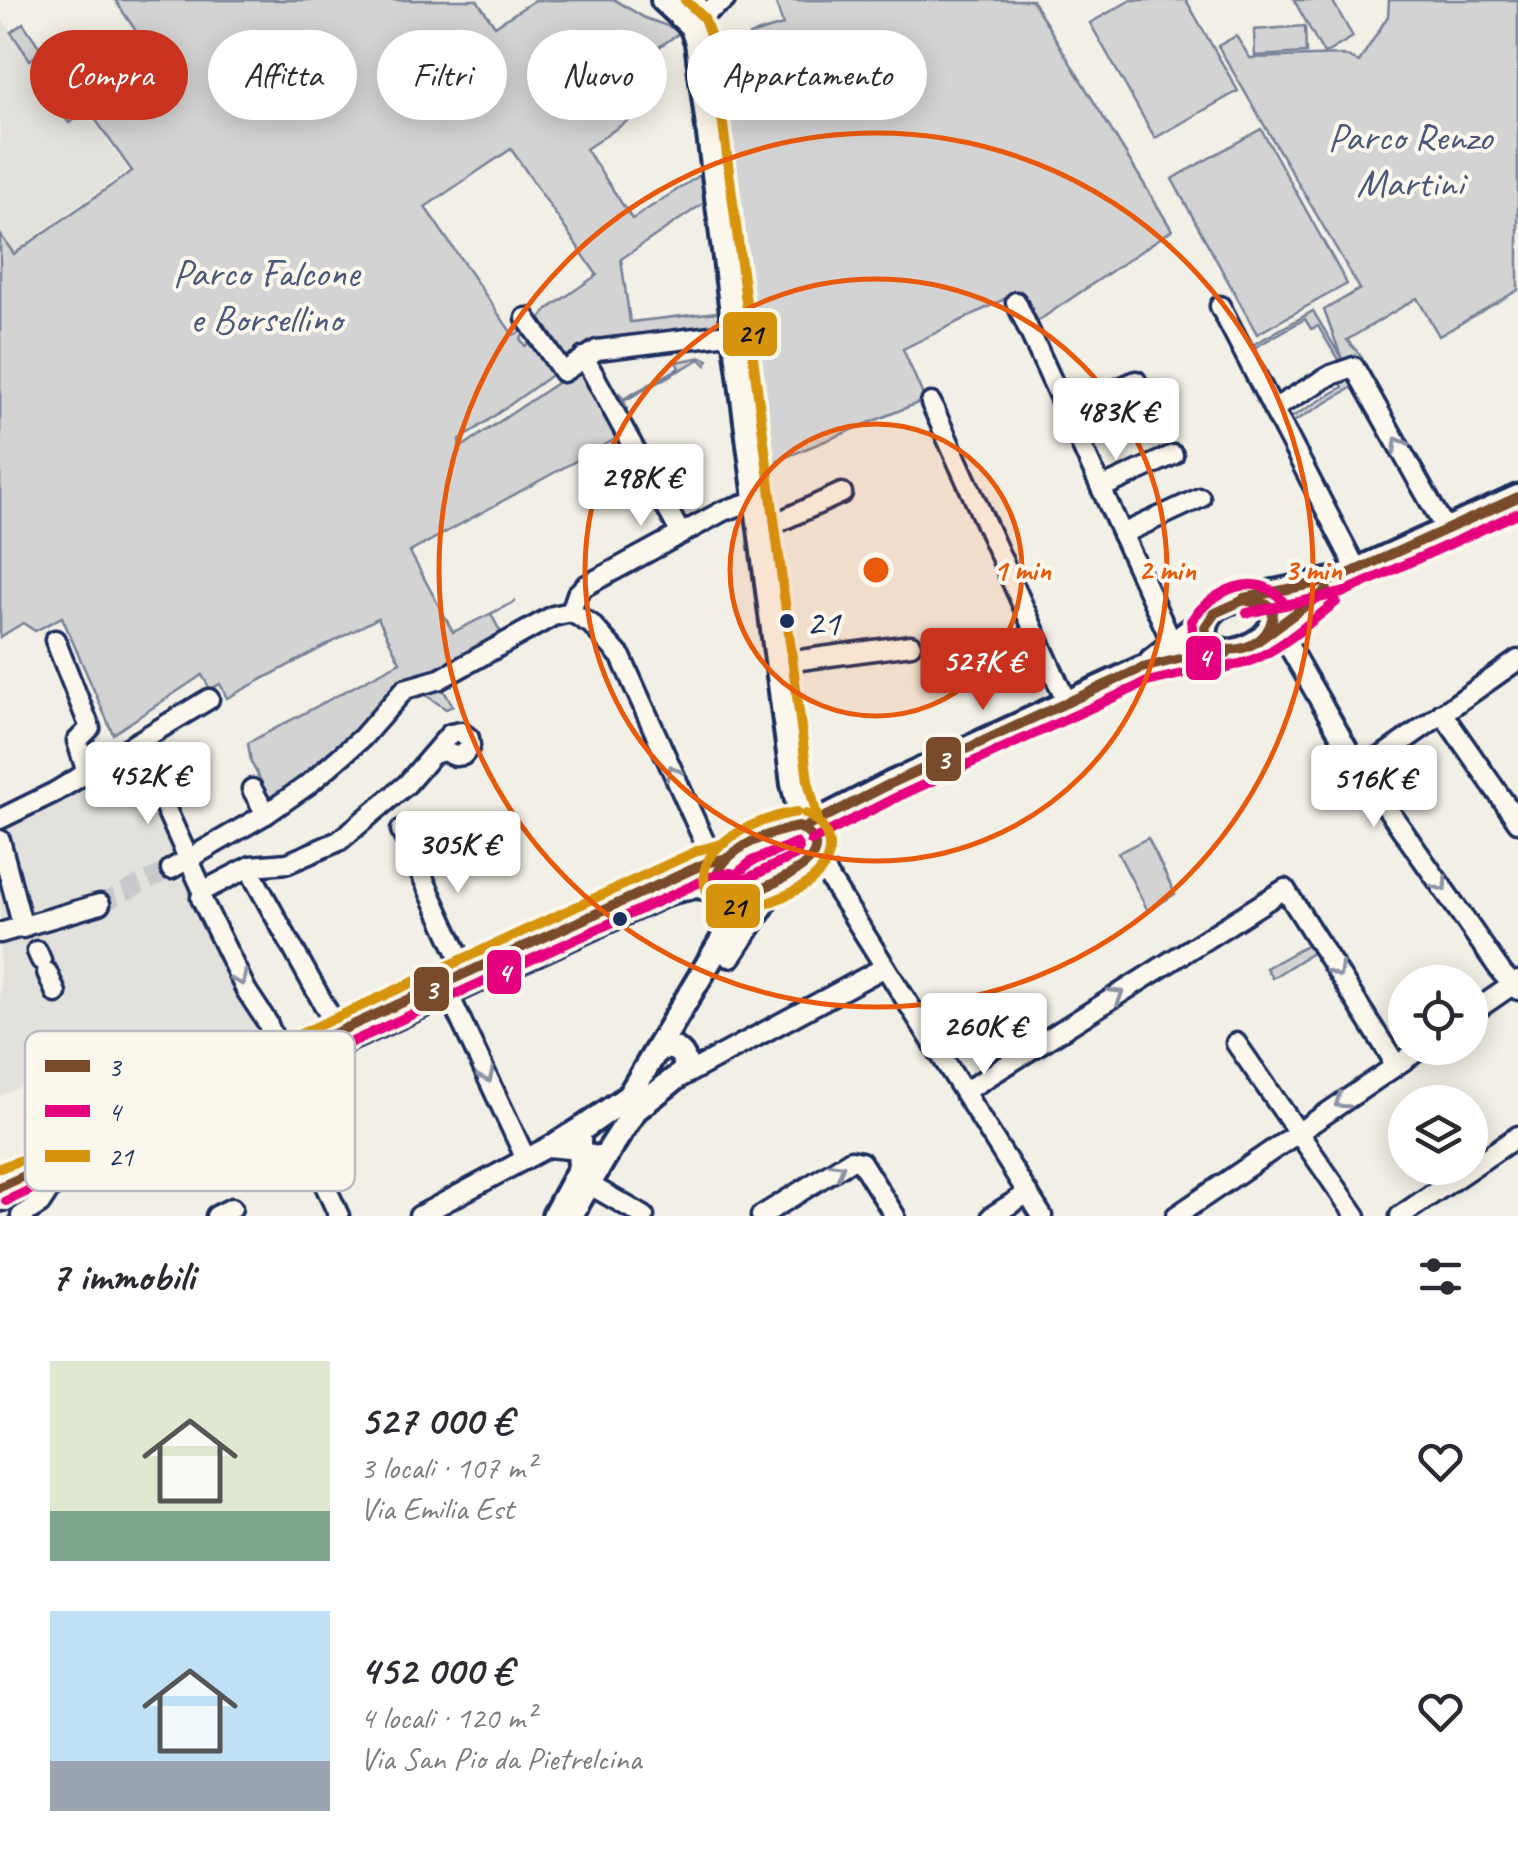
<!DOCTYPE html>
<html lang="it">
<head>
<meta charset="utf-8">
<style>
	:root { --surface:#fff; --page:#f2f2f3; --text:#2b2b33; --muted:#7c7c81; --accent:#c8321e }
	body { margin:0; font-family:Caveat,sans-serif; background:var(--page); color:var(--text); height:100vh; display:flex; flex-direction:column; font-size:38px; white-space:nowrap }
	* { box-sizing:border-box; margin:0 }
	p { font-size:32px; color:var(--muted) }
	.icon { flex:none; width:55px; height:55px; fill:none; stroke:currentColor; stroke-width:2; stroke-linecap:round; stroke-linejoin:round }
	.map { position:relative; height:1216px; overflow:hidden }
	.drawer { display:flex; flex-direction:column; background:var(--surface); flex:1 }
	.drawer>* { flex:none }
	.hud { position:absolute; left:30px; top:30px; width:1000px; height:90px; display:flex; gap:20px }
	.tools { position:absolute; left:1388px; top:965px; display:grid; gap:20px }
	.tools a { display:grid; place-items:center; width:100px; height:100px; border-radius:50%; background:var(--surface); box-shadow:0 5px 25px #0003; font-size:50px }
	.price { position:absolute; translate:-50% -85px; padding:0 22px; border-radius:10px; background:#fff; color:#222; font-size:32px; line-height:65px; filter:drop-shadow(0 2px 5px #0008) }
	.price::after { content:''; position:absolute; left:50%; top:60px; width:30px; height:22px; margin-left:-15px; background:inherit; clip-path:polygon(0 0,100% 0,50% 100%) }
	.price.selected { background:var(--accent); color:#fff }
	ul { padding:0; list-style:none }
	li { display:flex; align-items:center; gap:30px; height:250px; padding:0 50px }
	li span { display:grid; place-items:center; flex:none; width:280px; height:200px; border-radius:0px; color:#555 }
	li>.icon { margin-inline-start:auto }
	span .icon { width:120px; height:120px; fill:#fffc; stroke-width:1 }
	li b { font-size:42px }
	h2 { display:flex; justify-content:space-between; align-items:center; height:120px; padding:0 50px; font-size:42px }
	.chip { padding:0 35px; border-radius:45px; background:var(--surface); box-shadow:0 5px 25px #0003; font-size:35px; line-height:90px }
	.chip.selected { background:var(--accent); color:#fff }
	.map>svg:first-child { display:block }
</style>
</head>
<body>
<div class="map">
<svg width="1518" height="1216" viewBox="0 0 1518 1216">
	<rect width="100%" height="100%" fill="#f2efe6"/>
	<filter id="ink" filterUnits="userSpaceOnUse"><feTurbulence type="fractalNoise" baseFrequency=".01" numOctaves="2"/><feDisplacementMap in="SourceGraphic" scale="20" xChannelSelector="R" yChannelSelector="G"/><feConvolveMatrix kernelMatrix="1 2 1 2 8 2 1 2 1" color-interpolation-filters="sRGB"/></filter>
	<g filter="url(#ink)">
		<g fill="#e2e1dc">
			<path d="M0,16L11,31L23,23L128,170L13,252L0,234Z"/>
			<path d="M138,761L272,1052L113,1126L81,1058L0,1096V825Z"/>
		</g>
		<g fill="#d2d3d2" stroke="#768198" stroke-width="2.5">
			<path d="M115,0H477L495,26L535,0H615L645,18L676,29L678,34L612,79L635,116L586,149L632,219L700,175L704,203L621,259L630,322L718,312L720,329L567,362L540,319L548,309L597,275L511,149L425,207L513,335L521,331L526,333L520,339L525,346L529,343L553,374L459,441L460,448L578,369L583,372L619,437L410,552L453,632L516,601L491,614L501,633L491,639L494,644L435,676L453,706L446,709L417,689L273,813L257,786L262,783L251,762L248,743L400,662L378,618L227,698L220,684L210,689L202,675L113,734L62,617L35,631L23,623L0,637V234L14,254L132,171L95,119L163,71Z"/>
			<path d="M775,0H1032L1172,230L1038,321L1021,291L903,349L925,400L769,464L716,97L732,94L756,64L749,35L783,25Z"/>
			<path d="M1131,0H1186L1238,91L1155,138L1090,23Z"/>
			<path d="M1294,0H1332L1353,37L1324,54Z"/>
			<path d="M1389,0H1518V290L1439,336L1417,298L1347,340L1362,357L1343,368L1318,326L1311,329L1305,319L1254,348L1258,359L1256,361L1249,347L1313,311L1342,359L1324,310L1360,289L1218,46L1236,36L1250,58L1343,55L1359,62L1388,16Z"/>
			<path d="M23,23L56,71L51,74L37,55L30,60L11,32Z"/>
			<path d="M1305,26L1306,53L1255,56L1254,30Z"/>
			<path d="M69,88L85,112L69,123L59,110L68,103L61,94Z"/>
			<path d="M1261,129L1347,284L1257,334L1172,179Z"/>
			<path d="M702,357L708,360L706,365L700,359L624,401L627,409L624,411L615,395L619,393L623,399L679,368L676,362Z"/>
			<path d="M1351,376L1356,385L1292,423L1293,433L1283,412L1285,410L1290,418L1343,387L1339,379Z"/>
			<path d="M1148,838L1175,894L1148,911L1118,853Z"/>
			<path d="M794,840L801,847L796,860L739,886L727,880L730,868Z"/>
			<path d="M1311,943L1318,949L1272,978L1266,968Z"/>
		</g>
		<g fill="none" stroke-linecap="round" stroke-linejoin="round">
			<path stroke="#c7c9cb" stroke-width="18" stroke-dasharray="18 9" stroke-linecap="butt" d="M100,904L171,869"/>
			<defs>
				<g id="minor">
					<path d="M693,0L705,13L725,0"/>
					<path d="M1016,302L1173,645"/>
					<path d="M1220,306L1357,570"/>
					<path d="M526,318L563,372L597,350L736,333"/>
					<path d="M584,357L681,534"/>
					<path d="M931,403L1067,703"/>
					<path d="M1273,409L1331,375L1354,367L1446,530"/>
					<path d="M1066,412L1136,381"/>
					<path d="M1101,488L1173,455"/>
					<path d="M760,527L776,523L842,493"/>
					<path d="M1122,534L1200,498"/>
					<path d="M571,612L591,624L621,657L713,861"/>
					<path d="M571,612L577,594L585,586L723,511L757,500"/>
					<path d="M1270,631L1288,645L1357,765L1502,973L1518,990"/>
					<path d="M55,640L90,728L77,741L87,773"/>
					<path d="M778,663L911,645"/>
					<path d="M1442,713L1518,822"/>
					<path d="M136,743L203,891L201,898L246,990L267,1022L275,1042L272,1059L262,1068"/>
					<path d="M1361,771L1518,660"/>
					<path d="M252,789L266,814"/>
					<path d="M0,819L55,792L209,699"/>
					<path d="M401,830L471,982"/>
					<path d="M813,839L828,876L1042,1216"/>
					<path d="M0,840L23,928"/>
					<path d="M171,869L266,814L309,784L362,738L405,689L440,679L553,616L571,612"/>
					<path d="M254,878L344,1041"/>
					<path d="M203,891L251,866L288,863L339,841L407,784L450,734L461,732L469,738L470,746L463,755L455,756L443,751L434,754"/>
					<path d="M0,933L100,904"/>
					<path d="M37,951L41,960"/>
					<path d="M47,972L56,993"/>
					<path d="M448,993L526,1159"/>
					<path d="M1470,1014L1518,981"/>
					<path d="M1236,1043L1356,1216"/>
					<path d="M284,1069L278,1074V1081L339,1216"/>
					<path d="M679,1078L885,967"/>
					<path d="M964,1092L1285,889L1392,1058L1391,1069"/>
					<path d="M579,1150L548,1147L585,1124"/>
					<path d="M590,1185L644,1216"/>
					<path d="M21,1216L40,1204L63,1169"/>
					<path d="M216,1216L232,1208"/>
					<path d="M419,1216L548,1147"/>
					<path d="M761,1216L851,1160L861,1162L895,1216"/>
					<path d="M992,1216L1028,1193"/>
					<path d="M1176,1216L1422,1048"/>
					<path d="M1400,1216L1518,1136"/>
				</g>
				<g id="major">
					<path d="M663,0L691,26L697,42L793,784L804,828L890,784L1142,668L1187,657L1227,653"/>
					<path d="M1244,598L1337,579L1518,497"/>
					<path d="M1262,638C1310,591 1196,581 1206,640C1223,659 1243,651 1262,638C1285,620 1312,604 1333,584"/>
					<path d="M1152,660L1210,615"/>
					<path d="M799,827C817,834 818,853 806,867L745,896L722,889C718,881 715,875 720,866C728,852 783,827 799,827Z"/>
					<path d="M666,882L706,863L728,858"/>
					<path d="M730,955L775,886"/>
					<path d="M0,1199L669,892L695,886L722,889L731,916L728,930L629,1096L579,1131V1150C588,1157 595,1160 606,1155L635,1110L685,1071C687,1054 675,1043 658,1050"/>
					<path d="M572,1213L606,1155"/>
					<path d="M554,1216L580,1168L579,1150"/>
				</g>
			</defs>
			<use href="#minor" stroke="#1b2f5e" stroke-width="25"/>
			<use href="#major" stroke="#1b2f5e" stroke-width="30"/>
			<use href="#minor" stroke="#fbf7ec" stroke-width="18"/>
			<use href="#major" stroke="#fbf7ec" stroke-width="22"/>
			<defs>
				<g id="bus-1">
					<path d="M1244,598L1337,579L1518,497"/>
					<path d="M1244,600L1268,605L1273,613C1270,645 1236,657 1209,645L1205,627L1215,613Z"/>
					<path d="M1262,638L1327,590"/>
					<path d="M799,827C850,857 766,886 745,896L722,889L718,872C730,846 772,831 799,827Z"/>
					<path d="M804,828L890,784L1142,668L1187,657L1227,653"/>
					<path d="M0,1187L706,863L728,858"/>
				</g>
				<g id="bus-2">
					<path d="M1284,603C1258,566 1211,592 1191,621L1196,653C1238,693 1302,627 1336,602"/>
					<path d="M1247,613L1342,593L1518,513"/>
					<path d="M811,841L897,797L1147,682L1190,672L1228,668"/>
					<path d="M796,843L799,848L796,855L744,880L733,877L752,861Z"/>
					<path d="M6,1201L711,877L731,873"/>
				</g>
				<g id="bus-3">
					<path d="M685,0L704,18L712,40L808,781L819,824"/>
					<path d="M797,812C757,818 681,849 711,899L747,911C776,899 832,884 829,845C827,830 818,820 806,814"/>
					<path d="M0,1168L58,1146L699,850L725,843"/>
				</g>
			</defs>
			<use href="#bus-1" stroke="#fbf7ec" stroke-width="18"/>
			<use href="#bus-2" stroke="#fbf7ec" stroke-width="18"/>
			<use href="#bus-3" stroke="#fbf7ec" stroke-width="18"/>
			<use href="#bus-1" stroke="#7a4b2a" stroke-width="10"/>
			<use href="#bus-2" stroke="#e5007d" stroke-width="10"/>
			<use href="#bus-3" stroke="#d6940e" stroke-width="10"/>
		</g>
		<defs><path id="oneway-chevron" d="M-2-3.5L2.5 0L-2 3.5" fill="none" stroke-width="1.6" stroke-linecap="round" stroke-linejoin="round" transform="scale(2.5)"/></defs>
		<g stroke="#8b93a5">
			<use href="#oneway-chevron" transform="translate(1399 444) rotate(-120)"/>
			<use href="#oneway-chevron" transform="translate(673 772) rotate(-114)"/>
			<use href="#oneway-chevron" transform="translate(1441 885) rotate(55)"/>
			<use href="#oneway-chevron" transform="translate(1337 971) rotate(61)"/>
			<use href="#oneway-chevron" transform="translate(240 979) rotate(63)"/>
			<use href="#oneway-chevron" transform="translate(1117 995) rotate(-32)"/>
			<use href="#oneway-chevron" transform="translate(487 1076) rotate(65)"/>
			<use href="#oneway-chevron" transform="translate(1341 1102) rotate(146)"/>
			<use href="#oneway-chevron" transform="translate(838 1169) rotate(-30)"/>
		</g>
	</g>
	<circle cx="876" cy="570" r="146" fill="#e8590c" fill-opacity=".12"/>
	<g fill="none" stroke="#e8590c" stroke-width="5">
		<circle cx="876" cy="570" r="146"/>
		<circle cx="876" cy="570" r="291"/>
		<circle cx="876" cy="570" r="437"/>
	</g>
	<g fill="#1b2f5e" stroke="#fbf7ec" stroke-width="4">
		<circle cx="787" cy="621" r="9"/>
		<circle cx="620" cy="919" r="9"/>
	</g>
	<g text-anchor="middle" stroke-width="8" stroke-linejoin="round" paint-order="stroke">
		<g font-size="38" fill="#1b2f5e" stroke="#fbf7ec" text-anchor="start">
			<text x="806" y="635">21</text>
		</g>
		<g font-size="40" fill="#49587b" stroke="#fbf7ec">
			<text x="1410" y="150">Parco Renzo<tspan x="1410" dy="46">Martini</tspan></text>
			<text x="266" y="286">Parco Falcone<tspan x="266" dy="46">e Borsellino</tspan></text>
		</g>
	</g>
	<rect x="25" y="1031" width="330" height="160" rx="15" fill="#fbf7ec" stroke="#b8bbc1" stroke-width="2.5"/>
	<rect x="45" y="1060" width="45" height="12" fill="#7a4b2a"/>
	<rect x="45" y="1105" width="45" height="12" fill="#e5007d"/>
	<rect x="45" y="1150" width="45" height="12" fill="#d6940e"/>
	<g font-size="28" fill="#1b2f5e">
		<text x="108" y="1076">3</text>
		<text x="108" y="1121">4</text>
		<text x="108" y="1166">21</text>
	</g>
	<circle cx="876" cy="570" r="15" fill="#e8590c" stroke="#fbf7ec" stroke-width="5"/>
	<g font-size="30" text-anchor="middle" font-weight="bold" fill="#e8590c" stroke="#fbf7ec" stroke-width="8" stroke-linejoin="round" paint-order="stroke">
		<text x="1022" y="580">1 min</text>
		<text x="1167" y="580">2 min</text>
		<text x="1313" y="580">3 min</text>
	</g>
	<g stroke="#fbf7ec" stroke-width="4">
		<rect x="721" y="310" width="58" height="48" rx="10" fill="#d6940e"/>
		<rect x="1184" y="634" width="39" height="48" rx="10" fill="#e5007d"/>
		<rect x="924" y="735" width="39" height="48" rx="10" fill="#7a4b2a"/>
		<rect x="704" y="882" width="58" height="48" rx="10" fill="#d6940e"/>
		<rect x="485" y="948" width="38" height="48" rx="10" fill="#e5007d"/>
		<rect x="412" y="965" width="39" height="48" rx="10" fill="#7a4b2a"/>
	</g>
	<g font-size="28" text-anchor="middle" font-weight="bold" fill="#fff">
		<text x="1204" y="667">4</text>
		<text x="943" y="769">3</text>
		<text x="504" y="982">4</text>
		<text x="431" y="999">3</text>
	</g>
	<g font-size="28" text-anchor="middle" font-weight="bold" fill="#111">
		<text x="750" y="343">21</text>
		<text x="733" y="916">21</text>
	</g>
</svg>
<div class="tools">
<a><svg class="icon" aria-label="locate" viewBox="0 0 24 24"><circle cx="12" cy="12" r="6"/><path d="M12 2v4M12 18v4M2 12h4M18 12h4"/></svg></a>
<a><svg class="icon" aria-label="layers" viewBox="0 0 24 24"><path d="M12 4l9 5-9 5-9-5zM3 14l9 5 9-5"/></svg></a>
</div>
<b class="price" style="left:1116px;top:463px">483K €</b>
<b class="price" style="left:641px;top:529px">298K €</b>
<b class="price selected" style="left:983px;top:713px">527K €</b>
<b class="price" style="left:148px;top:827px">452K €</b>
<b class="price" style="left:1374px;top:830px">516K €</b>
<b class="price" style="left:458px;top:896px">305K €</b>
<b class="price" style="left:984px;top:1078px">260K €</b>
<div class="hud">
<a class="chip selected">Compra</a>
<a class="chip">Affitta</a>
<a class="chip">Filtri</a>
<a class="chip">Nuovo</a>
<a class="chip">Appartamento</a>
</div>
</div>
<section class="drawer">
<h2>7 immobili<svg class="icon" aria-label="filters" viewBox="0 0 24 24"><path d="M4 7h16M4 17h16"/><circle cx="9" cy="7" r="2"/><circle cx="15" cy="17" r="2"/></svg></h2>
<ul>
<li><span style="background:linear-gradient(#dfe7d0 75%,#7fa58c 0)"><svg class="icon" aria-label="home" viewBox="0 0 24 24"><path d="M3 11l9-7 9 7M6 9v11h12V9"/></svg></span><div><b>527 000 €</b><p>3 locali · 107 m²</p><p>Via Emilia Est</p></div><svg class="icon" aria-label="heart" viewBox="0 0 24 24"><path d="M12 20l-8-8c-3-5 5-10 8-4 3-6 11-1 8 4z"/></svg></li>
<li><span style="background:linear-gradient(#bfe0f5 75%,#9aa5b1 0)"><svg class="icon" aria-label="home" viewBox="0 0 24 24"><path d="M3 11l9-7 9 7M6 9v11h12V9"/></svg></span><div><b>452 000 €</b><p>4 locali · 120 m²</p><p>Via San Pio da Pietrelcina</p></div><svg class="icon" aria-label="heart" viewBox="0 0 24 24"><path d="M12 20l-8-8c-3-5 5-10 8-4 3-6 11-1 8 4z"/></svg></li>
</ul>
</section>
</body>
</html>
